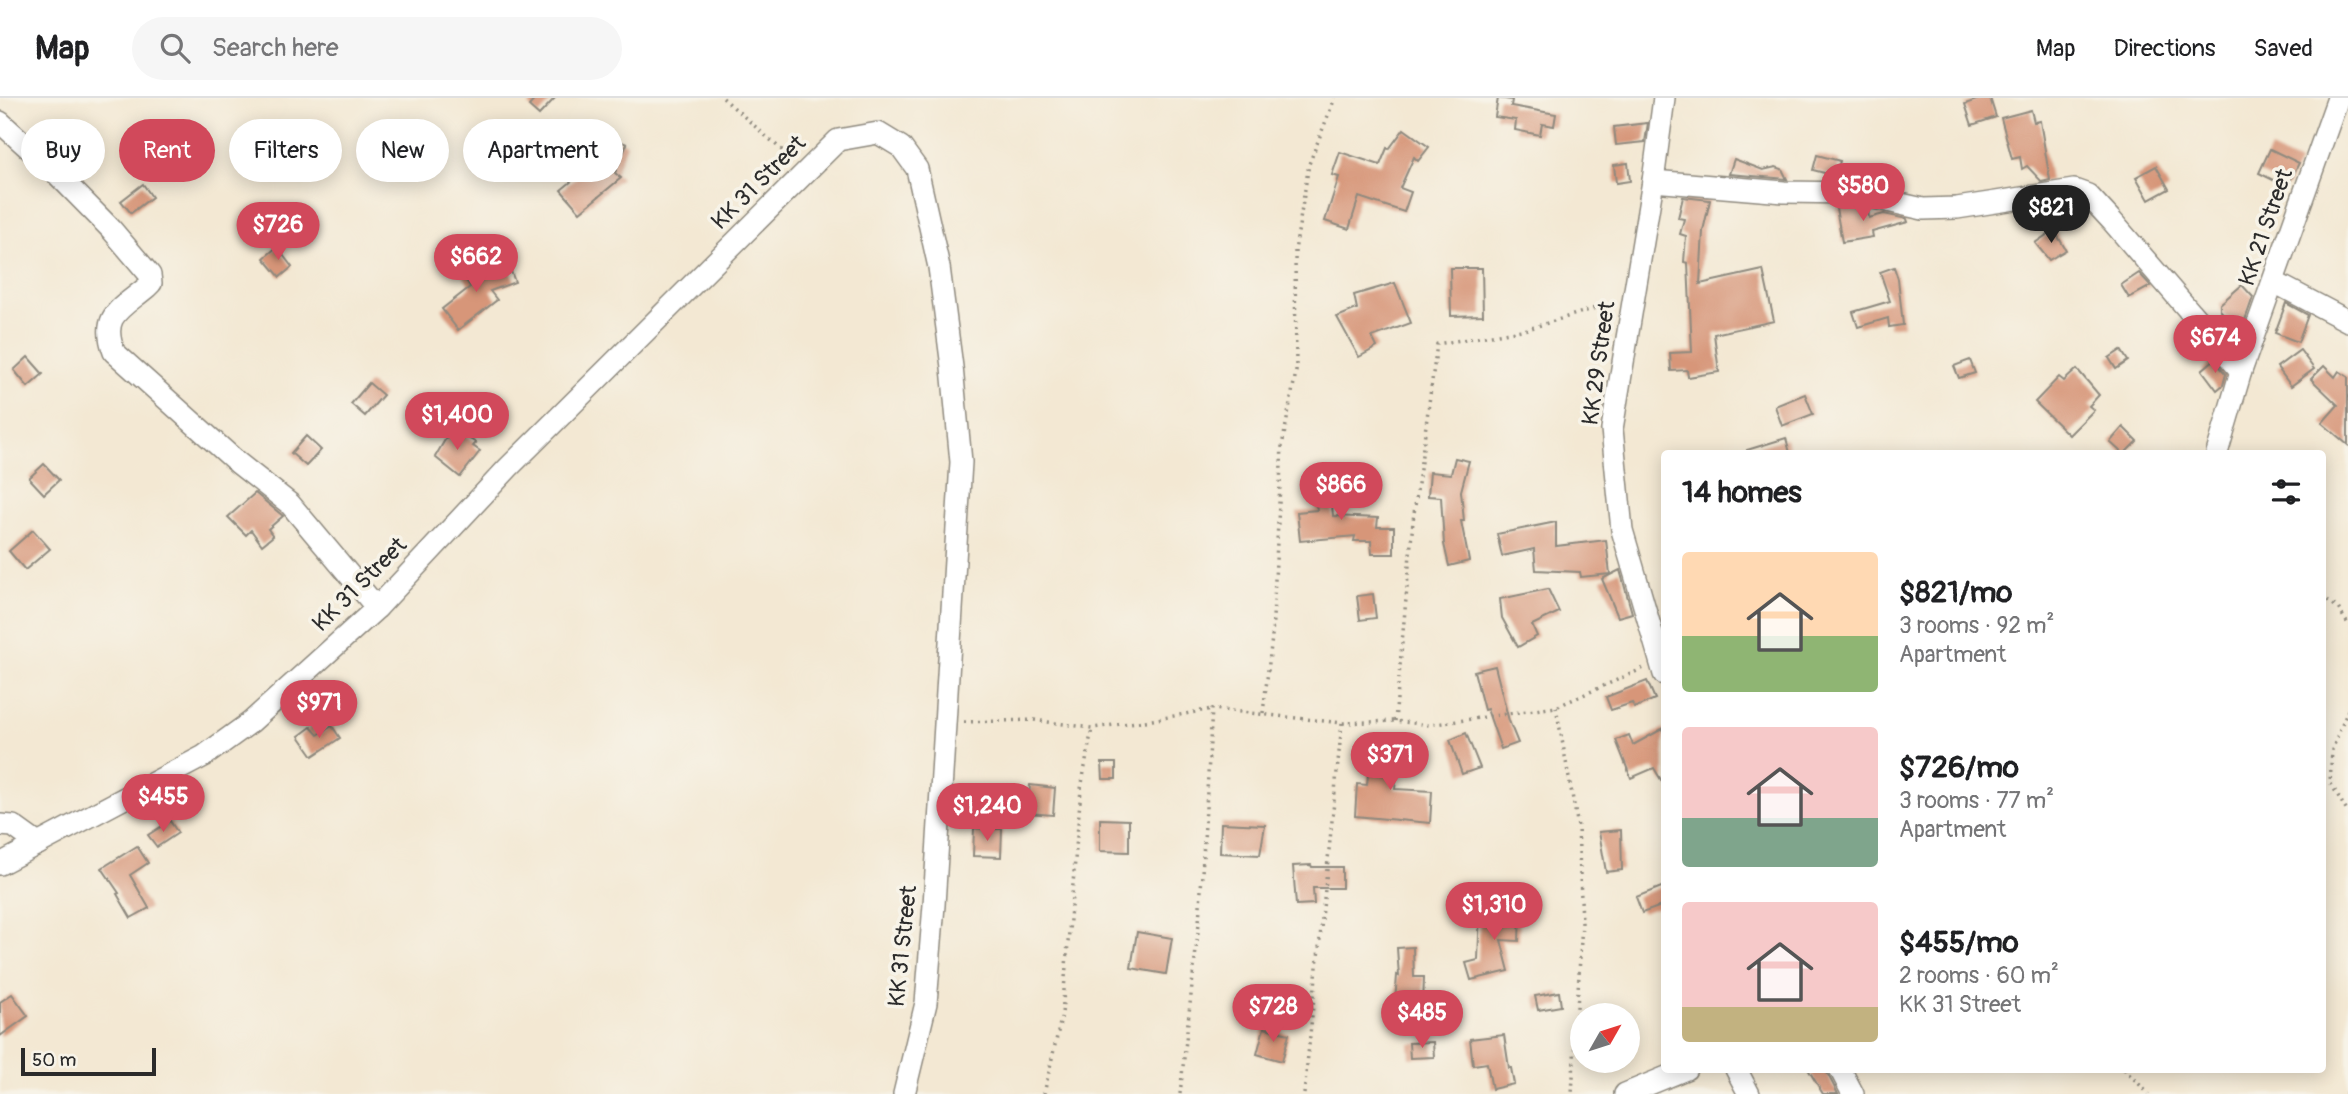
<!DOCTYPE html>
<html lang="en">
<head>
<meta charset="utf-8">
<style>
	:root { --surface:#fff; --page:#f6f6f6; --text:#202124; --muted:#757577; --line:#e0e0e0; --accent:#d1495b }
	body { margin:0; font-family:Pangolin,sans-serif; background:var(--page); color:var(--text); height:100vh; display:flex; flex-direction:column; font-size:26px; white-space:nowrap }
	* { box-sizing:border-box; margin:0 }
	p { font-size:23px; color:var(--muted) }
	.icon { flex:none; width:38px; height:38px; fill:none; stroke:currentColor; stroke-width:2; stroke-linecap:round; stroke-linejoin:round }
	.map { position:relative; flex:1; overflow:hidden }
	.drawer { position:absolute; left:1661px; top:352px; width:665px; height:623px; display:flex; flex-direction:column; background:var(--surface); border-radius:7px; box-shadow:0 4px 18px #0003 }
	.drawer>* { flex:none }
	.top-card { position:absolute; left:21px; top:21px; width:665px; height:63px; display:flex; gap:14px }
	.needle { width:46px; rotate:51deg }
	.fabs { position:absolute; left:1570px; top:905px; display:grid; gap:14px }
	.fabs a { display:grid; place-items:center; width:70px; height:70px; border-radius:50%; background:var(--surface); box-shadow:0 4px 18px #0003; font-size:35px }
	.scale { position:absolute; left:21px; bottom:18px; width:135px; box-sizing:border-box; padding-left:7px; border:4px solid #2b2b2b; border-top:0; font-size:19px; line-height:24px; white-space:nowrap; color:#2b2b2b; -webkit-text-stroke:5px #f7f3e8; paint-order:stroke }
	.price { position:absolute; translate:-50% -60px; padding:0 16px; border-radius:24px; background:var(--accent); color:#fff; font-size:23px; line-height:46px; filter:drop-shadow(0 2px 4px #0008) }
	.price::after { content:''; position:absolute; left:50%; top:42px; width:21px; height:16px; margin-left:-10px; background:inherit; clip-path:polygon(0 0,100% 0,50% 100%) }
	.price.current { background:#222; color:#fff }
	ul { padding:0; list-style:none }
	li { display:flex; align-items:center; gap:21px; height:175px; padding:0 21px }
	li span { display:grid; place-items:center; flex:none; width:196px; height:140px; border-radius:7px; color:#555 }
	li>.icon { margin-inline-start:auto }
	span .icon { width:84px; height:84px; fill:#fffc; stroke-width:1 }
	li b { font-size:30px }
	h2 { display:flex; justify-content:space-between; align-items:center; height:84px; padding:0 21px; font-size:30px }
	.pill { padding:0 24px; border-radius:32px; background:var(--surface); box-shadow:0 4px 18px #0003; font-size:24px; line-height:63px }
	.pill.current { background:var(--accent); color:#fff }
	header { display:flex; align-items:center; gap:42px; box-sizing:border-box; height:98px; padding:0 35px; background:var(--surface); border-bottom:2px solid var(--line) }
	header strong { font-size:33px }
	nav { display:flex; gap:38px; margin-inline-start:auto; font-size:24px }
	.search { width:490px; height:63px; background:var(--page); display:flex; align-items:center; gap:18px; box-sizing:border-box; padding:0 24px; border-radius:38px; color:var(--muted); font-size:26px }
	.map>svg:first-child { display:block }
</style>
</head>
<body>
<header>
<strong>Map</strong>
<div class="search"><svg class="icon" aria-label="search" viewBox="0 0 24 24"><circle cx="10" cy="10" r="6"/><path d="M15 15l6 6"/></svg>Search here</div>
<nav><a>Map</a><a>Directions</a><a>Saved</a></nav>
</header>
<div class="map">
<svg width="2348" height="996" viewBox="0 0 2348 996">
	<rect width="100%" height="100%" fill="#f7f3e8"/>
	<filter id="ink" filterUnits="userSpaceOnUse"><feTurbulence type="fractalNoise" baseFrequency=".0143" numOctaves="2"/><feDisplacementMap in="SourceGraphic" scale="14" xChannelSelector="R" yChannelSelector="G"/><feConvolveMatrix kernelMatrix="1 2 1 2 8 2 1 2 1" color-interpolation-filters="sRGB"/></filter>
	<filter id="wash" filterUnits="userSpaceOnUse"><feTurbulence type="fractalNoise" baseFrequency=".00686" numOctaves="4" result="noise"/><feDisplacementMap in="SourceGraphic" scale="28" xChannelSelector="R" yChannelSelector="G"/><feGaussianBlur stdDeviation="1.57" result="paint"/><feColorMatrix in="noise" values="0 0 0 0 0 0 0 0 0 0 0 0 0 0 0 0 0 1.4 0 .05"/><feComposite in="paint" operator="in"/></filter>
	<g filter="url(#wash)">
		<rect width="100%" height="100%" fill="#f3e8d3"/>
		<g id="blocks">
			<g fill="#d79679">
				<path d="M536,0H555L539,17L529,8Z"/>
				<path d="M1498,0L1512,2L1511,8L1556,16L1554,28L1542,26L1540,37L1515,32L1516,22L1495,19Z"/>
				<path d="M1982,0H1990L1996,19L1972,27L1965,6Z"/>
				<path d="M2031,12L2034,24L2040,23L2050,82L2042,84L2027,68L2022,71L2020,59L2012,61L2001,20Z"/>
				<path d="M170,23L176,36L163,41L157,29Z"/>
				<path d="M1648,25L1645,44L1616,47L1614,29Z"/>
				<path d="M1404,31L1429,49L1418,63L1414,59L1400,90L1411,94L1404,114L1359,99L1349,131L1325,123L1339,79L1332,77L1340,54L1380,67L1387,50L1389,51Z"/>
				<path d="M612,40L627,46L615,75L621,80L580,114L561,92L589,69L581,64L590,50L600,57Z"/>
				<path d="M2270,51L2299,65L2287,89L2259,75Z"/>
				<path d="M1817,57L1840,63L1836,78L1813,72Z"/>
				<path d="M1734,61L1763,72L1776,69L1782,71L1787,81L1729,76Z"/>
				<path d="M1628,65L1630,83L1616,85L1614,67Z"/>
				<path d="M2156,68L2169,91L2149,102L2136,79Z"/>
				<path d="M143,86L152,99L131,115L121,103Z"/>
				<path d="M1683,99L1710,102L1703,133L1700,186L1763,172L1774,223L1714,236L1719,274L1688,279L1687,272L1671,273L1670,255L1692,254L1688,165L1684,164L1686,138L1680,136L1684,121L1678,120Z"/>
				<path d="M1850,108L1868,112L1869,120L1884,116L1907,121L1908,124L1872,134L1873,139L1842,144L1836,110Z"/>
				<path d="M2054,132L2066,152L2049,162L2035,145Z"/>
				<path d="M277,149L292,169L280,179L264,160Z"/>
				<path d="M463,161L479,181L509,168L515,184L490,193L497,202L458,232L442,211L470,189L456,166Z"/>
				<path d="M1894,169L1898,181L1903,227L1889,229L1888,220L1858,229L1853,214L1890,203L1880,174Z"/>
				<path d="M1450,170H1482L1483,217L1451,218Z"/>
				<path d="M2139,175L2151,188L2129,200L2121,187Z"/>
				<path d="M1395,185L1411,225L1372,239L1377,249L1359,259L1337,219L1357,211L1354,197Z"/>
				<path d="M2242,187L2253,199L2245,222L2236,230L2220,212V206Z"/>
				<path d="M2286,205L2308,217L2298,244L2275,235Z"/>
				<path d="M2121,252L2128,263L2116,271L2109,260Z"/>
				<path d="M2300,252L2314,271L2291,288L2277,269Z"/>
				<path d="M28,259L43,276L28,289L14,272Z"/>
				<path d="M1970,262L1975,275L1959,280L1954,268Z"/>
				<path d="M2214,262L2226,276L2223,287L2217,292L2202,272Z"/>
				<path d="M2324,268L2335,279L2339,273L2348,279V347L2322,325L2338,307L2311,281Z"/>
				<path d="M2077,271L2099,297L2089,308L2094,312L2069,337L2035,304L2059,279L2064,283Z"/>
				<path d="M369,285L383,297L365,318L351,306Z"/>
				<path d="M1805,296L1813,316L1782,328L1775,308Z"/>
				<path d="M2123,329L2137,343L2125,355H2122L2110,344Z"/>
				<path d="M452,330L476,345L473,348L480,353L460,379L435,359Z"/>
				<path d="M306,338L321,352L306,368L291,355Z"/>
				<path d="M1786,340L1790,355H1747V352Z"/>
				<path d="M1455,360L1469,363L1461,393L1464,423H1461L1469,463L1449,468L1444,446L1441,399L1428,398L1430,374L1451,376Z"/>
				<path d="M44,366L59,382L44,396L29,380Z"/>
				<path d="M1329,376L1333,418L1378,420L1377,429H1394V456H1372L1371,443H1354L1355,438L1300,443L1297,414L1317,412L1311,378Z"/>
				<path d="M255,395L283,418L268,431L273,438L262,447L251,432L246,437L228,419Z"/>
				<path d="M1556,424V448L1606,442L1610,476L1581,479L1580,474L1536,472L1534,451L1502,458L1497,436Z"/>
				<path d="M33,432L50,451L25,472L9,453Z"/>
				<path d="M1620,472L1632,515L1618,519L1602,481Z"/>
				<path d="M1548,491L1559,514L1532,527L1537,538L1518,549L1502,520L1500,501Z"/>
				<path d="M1373,496L1376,520L1360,522L1357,498Z"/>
				<path d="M1495,568L1509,623L1518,645L1501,651L1487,611L1484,612L1474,573Z"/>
				<path d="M1647,583L1655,601L1634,610L1632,605L1611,612L1606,599Z"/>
				<path d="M332,628L340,640L313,658L299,638L311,629L318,637Z"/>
				<path d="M1664,630V687L1654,670L1631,680L1616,642L1629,637L1633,647Z"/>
				<path d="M1466,635L1480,670L1462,676L1450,642Z"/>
				<path d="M1371,649L1399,652L1395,691L1432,693L1430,725L1355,718L1357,686L1367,687Z"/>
				<path d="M1102,665H1116V681H1103Z"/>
				<path d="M1030,687L1055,690L1053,717L1027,715Z"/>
				<path d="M1100,721L1129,722V754L1100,753Z"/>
				<path d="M170,723L178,735L157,749L148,737Z"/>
				<path d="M1221,725L1265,727L1260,757L1220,755Z"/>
				<path d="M974,730L1002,731L1001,759L973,758Z"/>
				<path d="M1621,732L1622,772L1606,774L1599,734Z"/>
				<path d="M137,748L148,765L130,777L149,810L131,820L117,796L119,795L102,770Z"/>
				<path d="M1311,767L1312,769H1342V790H1313L1314,806L1296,807L1293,768Z"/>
				<path d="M1664,788V807L1642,815L1636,799Z"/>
				<path d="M1480,812L1520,814L1519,843L1501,842L1509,873L1471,882L1466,865L1478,862Z"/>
				<path d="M1137,834L1172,840L1166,876L1131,870Z"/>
				<path d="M1413,849L1414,879H1424L1423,908L1395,906L1397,877L1399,878L1397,850Z"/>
				<path d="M1559,894L1561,908L1538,912L1535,898Z"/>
				<path d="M12,896L28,918L0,938V904Z"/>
				<path d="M1264,930L1289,936L1282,963L1257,956Z"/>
				<path d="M1504,937L1509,970H1511L1514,986L1492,991L1487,965L1473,967L1470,941Z"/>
				<path d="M1433,944L1434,959L1410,960L1409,945Z"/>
				<path d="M1808,971H1825L1838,996H1823Z"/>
			</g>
		</g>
	</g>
	<g filter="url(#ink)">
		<use href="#blocks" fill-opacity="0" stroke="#8f8a7f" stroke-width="2"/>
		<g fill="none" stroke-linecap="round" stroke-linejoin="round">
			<defs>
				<g id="minor">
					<path d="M1664,0L1653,83L1612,331L1622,432L1664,576"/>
					<path d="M0,24L54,73L111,131L150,177L151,185L147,189C121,211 100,217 114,254L238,365L290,406L377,510"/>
					<path d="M1653,83L1784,94L1852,95L1923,111L1957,110L2074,92L2088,97L2112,123L2241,273"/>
					<path d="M2274,184L2348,223"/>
					<path d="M2217,355L2241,273L2338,0"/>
					<path d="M0,727L13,728L38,746"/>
					<path d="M0,766L204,658L251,624L377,510L508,370L838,42L878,35L901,49L917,71L939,169L952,269L961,364L934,807L926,905L904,996"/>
					<path d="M1736,971L1749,996"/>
					<path d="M1840,971L1853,996"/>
					<path d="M1625,996L1686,971"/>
				</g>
			</defs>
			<use href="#minor" stroke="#8f8a7f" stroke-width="24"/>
			<g stroke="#8f8a7f" stroke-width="3.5" stroke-dasharray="2 5" stroke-linecap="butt">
				<path d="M723,0L792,61"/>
				<path d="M2322,498L2338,510L2348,526"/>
				<path d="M1556,609L1578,729L1582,824L1572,996"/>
				<path d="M2348,612L2332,652L2330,684L2348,715"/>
				<path d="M1263,615L1272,539L1282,348L1296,274L1295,153L1309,66L1335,0"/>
				<path d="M1395,623L1413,423L1437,246L1528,231L1615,204"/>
				<path d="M964,624L1034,622L1092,630L1152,622L1212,611"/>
				<path d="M2124,971L2149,996"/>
				<path d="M1044,996L1062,916L1081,691L1092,630"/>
				<path d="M1180,996L1199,825L1212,611L1342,625L1395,623L1429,627L1556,609L1644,570"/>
				<path d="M1304,996L1342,625"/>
				<path d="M2346,996L2348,990"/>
			</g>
			<use href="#minor" stroke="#fff" stroke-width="21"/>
		</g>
	</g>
	<g text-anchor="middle" stroke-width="7" stroke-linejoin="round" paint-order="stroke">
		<g font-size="23" fill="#2b2b2b" stroke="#f7f3e8">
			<text transform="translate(758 84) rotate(-45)" y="8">KK 31 Street</text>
			<text transform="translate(2265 129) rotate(-71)" y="8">KK 21 Street</text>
			<text transform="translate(1598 265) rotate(-82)" y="8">KK 29 Street</text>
			<text transform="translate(359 486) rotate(-45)" y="8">KK 31 Street</text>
			<text transform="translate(902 848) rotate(-84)" y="8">KK 31 Street</text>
		</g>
	</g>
</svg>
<div class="fabs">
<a><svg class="needle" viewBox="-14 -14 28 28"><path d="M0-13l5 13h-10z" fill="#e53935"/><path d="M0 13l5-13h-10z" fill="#757577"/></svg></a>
</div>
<div class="scale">50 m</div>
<b class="price" style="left:1863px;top:125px">$580</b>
<b class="price current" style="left:2051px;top:147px">$821</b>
<b class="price" style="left:278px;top:164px">$726</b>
<b class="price" style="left:476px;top:196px">$662</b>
<b class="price" style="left:2215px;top:277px">$674</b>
<b class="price" style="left:457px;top:354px">$1,400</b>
<b class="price" style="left:1341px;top:424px">$866</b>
<b class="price" style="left:319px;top:642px">$971</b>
<b class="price" style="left:1390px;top:694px">$371</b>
<b class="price" style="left:163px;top:736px">$455</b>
<b class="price" style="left:987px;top:745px">$1,240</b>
<b class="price" style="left:1494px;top:844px">$1,310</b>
<b class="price" style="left:1273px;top:946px">$728</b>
<b class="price" style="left:1422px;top:952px">$485</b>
<div class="top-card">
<a class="pill">Buy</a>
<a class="pill current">Rent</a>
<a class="pill">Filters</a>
<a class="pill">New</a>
<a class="pill">Apartment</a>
</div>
<section class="drawer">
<h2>14 homes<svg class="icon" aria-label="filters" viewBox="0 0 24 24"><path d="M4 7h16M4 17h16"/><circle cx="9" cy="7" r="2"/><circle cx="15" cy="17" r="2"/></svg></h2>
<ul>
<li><span style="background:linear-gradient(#ffd9b3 60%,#8fb573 0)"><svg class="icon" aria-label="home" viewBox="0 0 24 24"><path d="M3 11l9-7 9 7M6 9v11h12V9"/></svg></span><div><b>$821/mo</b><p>3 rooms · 92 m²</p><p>Apartment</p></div></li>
<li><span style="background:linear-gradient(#f6c9c9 65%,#7fa58c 0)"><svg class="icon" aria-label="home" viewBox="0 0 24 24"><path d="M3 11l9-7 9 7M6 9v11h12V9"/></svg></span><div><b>$726/mo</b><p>3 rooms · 77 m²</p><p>Apartment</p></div></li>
<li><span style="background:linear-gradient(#f6c9c9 75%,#c2b280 0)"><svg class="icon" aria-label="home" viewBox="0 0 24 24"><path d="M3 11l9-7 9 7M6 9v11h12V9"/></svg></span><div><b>$455/mo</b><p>2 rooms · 60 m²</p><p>KK 31 Street</p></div></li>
</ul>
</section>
</div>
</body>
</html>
